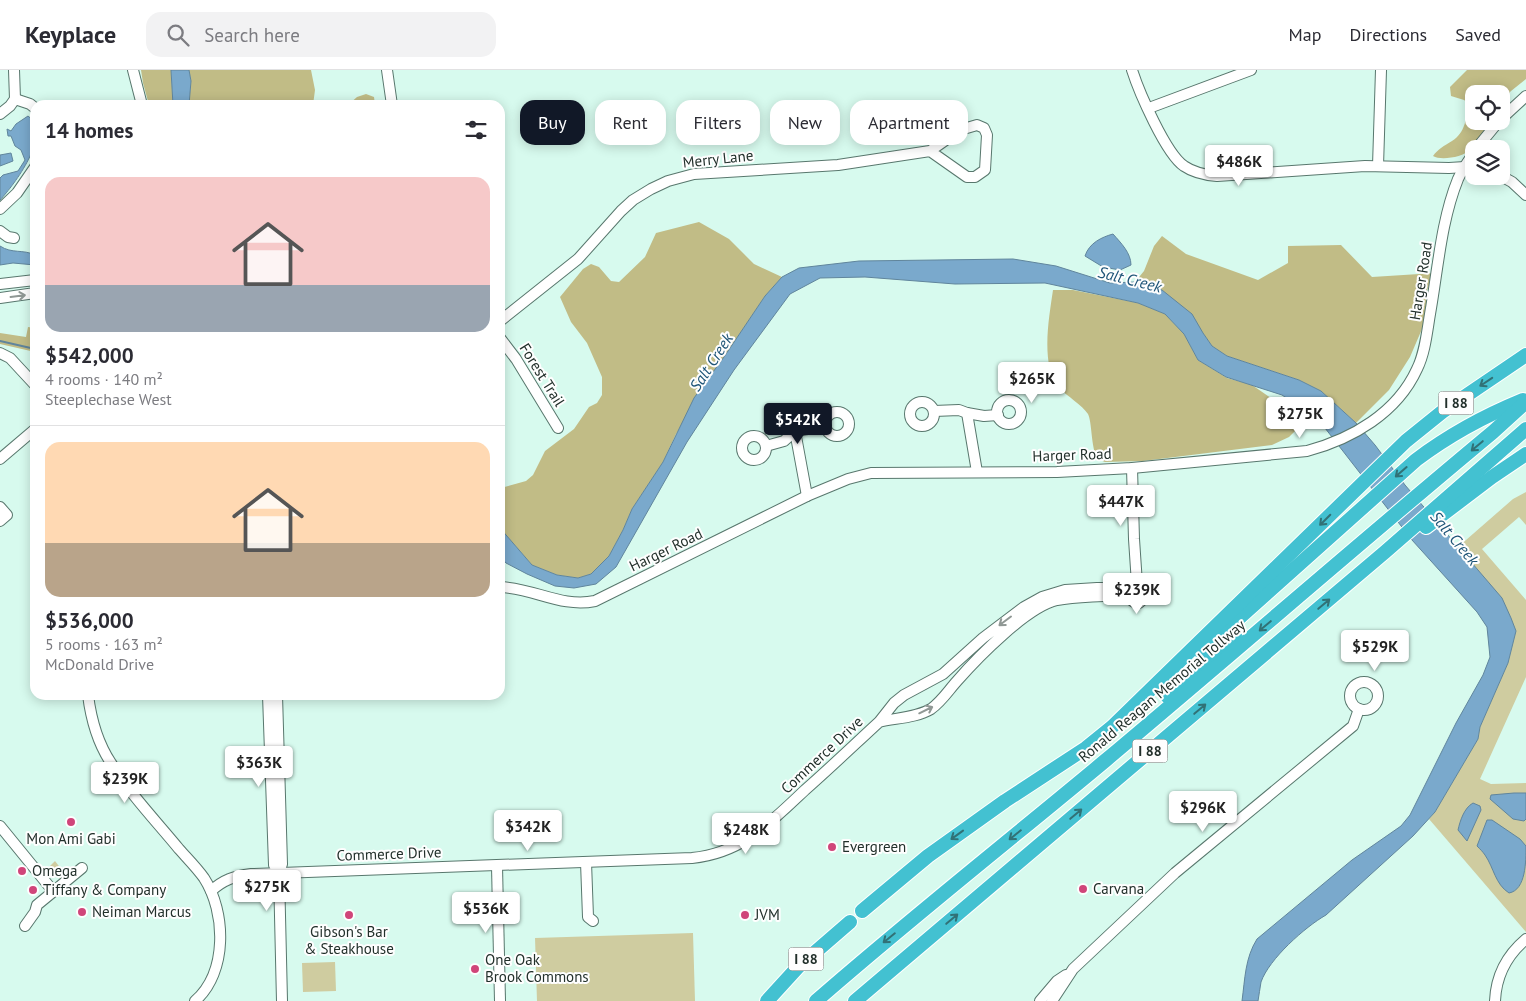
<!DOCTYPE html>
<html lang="en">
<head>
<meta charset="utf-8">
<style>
	:root { --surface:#fff; --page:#f2f2f3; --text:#2b2b33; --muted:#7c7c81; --line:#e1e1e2; --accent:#111827 }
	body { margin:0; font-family:"PT Sans",sans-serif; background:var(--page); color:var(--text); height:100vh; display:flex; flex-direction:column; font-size:19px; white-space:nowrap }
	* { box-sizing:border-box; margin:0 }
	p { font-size:16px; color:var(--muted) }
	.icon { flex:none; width:28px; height:28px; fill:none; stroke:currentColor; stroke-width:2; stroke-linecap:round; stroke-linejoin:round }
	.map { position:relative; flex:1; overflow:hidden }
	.drawer { position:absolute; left:30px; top:30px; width:475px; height:600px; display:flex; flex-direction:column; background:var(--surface); border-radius:15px; box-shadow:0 2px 12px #0003 }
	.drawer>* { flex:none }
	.banner { position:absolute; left:520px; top:30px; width:475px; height:45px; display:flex; gap:10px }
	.tools { position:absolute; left:1465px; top:15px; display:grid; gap:10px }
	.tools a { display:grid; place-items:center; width:45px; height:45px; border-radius:10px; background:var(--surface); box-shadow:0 2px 12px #0003; font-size:25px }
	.price { position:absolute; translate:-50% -42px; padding:0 11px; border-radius:5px; background:#fff; color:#222; font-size:16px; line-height:32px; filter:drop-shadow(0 1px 2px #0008) }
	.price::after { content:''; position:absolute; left:50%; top:30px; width:15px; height:11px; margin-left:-8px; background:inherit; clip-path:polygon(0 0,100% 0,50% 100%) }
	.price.selected { background:var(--accent); color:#fff }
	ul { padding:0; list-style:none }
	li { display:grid; align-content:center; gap:10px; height:265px; padding:0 15px }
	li+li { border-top:1px solid var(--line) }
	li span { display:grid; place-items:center; height:155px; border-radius:15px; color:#555 }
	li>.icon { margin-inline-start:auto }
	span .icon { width:90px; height:90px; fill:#fffc; stroke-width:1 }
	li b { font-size:21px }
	h2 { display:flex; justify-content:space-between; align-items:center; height:60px; padding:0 15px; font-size:21px }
	.pill { padding:0 18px; border-radius:15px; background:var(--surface); box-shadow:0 2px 12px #0003; font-size:18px; line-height:45px }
	.pill.selected { background:var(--accent); color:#fff }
	header { display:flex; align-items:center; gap:30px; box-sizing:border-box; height:70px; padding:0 25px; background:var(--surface); border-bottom:1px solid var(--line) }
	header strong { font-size:24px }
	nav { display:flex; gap:28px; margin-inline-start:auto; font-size:18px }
	.search { width:350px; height:45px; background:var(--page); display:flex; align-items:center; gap:12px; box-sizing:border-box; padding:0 18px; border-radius:15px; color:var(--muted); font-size:19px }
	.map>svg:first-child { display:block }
</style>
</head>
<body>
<header>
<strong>Keyplace</strong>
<div class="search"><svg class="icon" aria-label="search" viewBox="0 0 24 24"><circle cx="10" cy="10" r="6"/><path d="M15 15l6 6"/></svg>Search here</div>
<nav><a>Map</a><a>Directions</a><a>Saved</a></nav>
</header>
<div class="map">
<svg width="1526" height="931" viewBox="0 0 1526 931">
	<rect width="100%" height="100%" fill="#d7faee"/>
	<g fill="#cfcca0">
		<path d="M1526,422V455L1519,447L1482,479L1526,530V607L1480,709L1491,714L1526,713V862L1429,749L1435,742L1478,669L1480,657L1508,593L1516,561L1501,528L1458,477L1513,429Z"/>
		<path d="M55,791L65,804L60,809L50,796Z"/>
		<path d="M693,863L695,931H537L535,868Z"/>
		<path d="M335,892L336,921L303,922L302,893Z"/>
	</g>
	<g fill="#c1bc86">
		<path d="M141,0H171L173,35H149L143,13Z"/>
		<path d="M189,0H311L315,20L313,35H189L191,11Z"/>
		<path d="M1467,0H1526V9L1511,21L1501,32V24H1474V51H1490C1485,60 1477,74 1470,80C1463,87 1441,91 1433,86C1438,79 1444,76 1452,71C1465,63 1467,48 1468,33L1464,30L1451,26L1450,17Z"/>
		<path d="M366,24L374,27L375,35H348L357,27Z"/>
		<path d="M699,152L729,169L754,194L782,207L765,226L723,289L676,364L663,392L632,439L623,460L609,486L591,504L578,508L557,505L532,495L500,458V420L501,418L526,411L533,405L545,381L574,359L589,337L597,333L602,325V307L587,273L571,252L560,227L583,199L591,194L599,197L611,211L619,212L645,187L656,163Z"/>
		<path d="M1162,166L1186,184L1258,210L1288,193V176L1341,175L1372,207L1435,203L1427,220L1425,252L1410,287L1389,320L1356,353L1321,321L1299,310L1227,286L1212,276L1203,263L1162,220L1135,212L1144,201L1154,176Z"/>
		<path d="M1053,220H1073L1138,233L1165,244L1184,264L1198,290L1227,308L1252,315L1293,343L1297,352L1295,361L1289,367L1272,375L1143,391L1105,392L1097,389C1091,376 1092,352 1088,344C1082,335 1067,326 1059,318C1040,295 1049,248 1053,220Z"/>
		<path d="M28,257L35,258V282L0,274V263L26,267Z"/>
	</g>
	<g fill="#7aa9cc" stroke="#60859c">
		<path d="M171,0H189L191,11L189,35H173Z"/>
		<path d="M710,39L712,49L705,50L703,46L694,47V40Z"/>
		<path d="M28,46C53,64 14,115 0,130V108L3,105L18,101L25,90L21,80L15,76L11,66H8L7,59L11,61L16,54Z"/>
		<path d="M11,83L13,91L0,96V85Z"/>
		<path d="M1113,164C1121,173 1131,183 1131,195L1120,200L1103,197L1085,186C1089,173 1102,167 1113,164Z"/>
		<path d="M0,176C12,184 23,179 35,185V195L13,193L0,195Z"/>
		<path d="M1013,189L1056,196L1110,213L1135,212L1162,220L1192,244L1203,263L1212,276L1227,286L1299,310L1321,321L1356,353L1375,375L1405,415L1502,528L1511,548L1516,561L1508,593L1480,657L1478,669L1435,742L1413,766L1326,845C1305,857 1269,889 1261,912C1260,918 1259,925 1258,931H1242C1245,909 1245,888 1257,869L1352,790L1401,756L1410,745L1456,653L1483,605L1490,587L1487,557L1477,542L1412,470L1318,349L1282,325L1226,307L1198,290L1184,264L1165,244L1138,233L1045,213L955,214L865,207L820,208L790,224L734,300L687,372L616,497L596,514L574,518L555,516L527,504L506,493L500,486V458L532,495L557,505L578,508L591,504L609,486L623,460L632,439L663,392L694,328L724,287L765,226L782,207L799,198L859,191Z"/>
		<path d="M1514,723H1526V749L1524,751L1513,749L1490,729L1491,725Z"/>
		<path d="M1473,733L1480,736L1481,740L1467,771L1458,760C1460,751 1464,738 1473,733Z"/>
		<path d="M1487,750H1492L1520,769L1526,776C1526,791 1526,820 1509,823C1495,814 1494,798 1485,785C1483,782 1480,779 1477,776Z"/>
	</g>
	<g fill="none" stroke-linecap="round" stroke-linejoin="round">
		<path stroke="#60859c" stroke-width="2" d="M0,271L35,279"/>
		<defs>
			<g id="minor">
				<path d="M14,0L15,29"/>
				<path d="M133,0L142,35"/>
				<path d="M387,0L392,35"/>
				<path d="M1132,0C1139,22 1166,84 1184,96C1194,103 1205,105 1217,106L1365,96L1449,98L1465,97L1474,99"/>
				<path d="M1149,38L1251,0"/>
				<path d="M0,44L10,36L15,29L30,34L35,38"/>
				<path d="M1501,49L1526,26"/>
				<path d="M1476,79L1499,51"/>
				<path d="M1378,96L1381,0"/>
				<path d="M1501,106L1512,112L1526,125"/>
				<path d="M0,139L17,123L35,97"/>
				<path d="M0,161L8,167L14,168"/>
				<path d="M0,214L35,210"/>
				<path d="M0,228L35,223"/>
				<path d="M500,251L578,189L621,141L633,130L651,119L668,111L694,104L838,95L930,81L960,60L977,55L984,58L987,65L985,100L975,107H967L930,81"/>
				<path d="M500,268L516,289L558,358"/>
				<path d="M0,283L10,288L35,315"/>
				<circle cx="1009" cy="342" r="12"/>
				<circle cx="922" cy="344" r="12"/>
				<path d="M934,341L959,340L967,343L984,346L998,345"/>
				<circle cx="837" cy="354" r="12"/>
				<path d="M967,343L977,402"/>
				<path d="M795,361L807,426"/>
				<circle cx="754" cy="378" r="12"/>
				<path d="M766,376L784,371L795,361L826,356"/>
				<path d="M0,389L34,360"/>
				<path d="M1132,398L1134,469L1137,514"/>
				<path d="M0,437L7,445L0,451"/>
				<path d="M500,517C534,518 561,538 595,531L807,426L848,409L871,403L1057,402L1132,398L1307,381C1352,369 1397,343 1417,299C1425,283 1427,262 1430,244C1438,199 1441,151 1458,109C1462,100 1468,91 1474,83"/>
				<circle cx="1364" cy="626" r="14"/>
				<path d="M88,625C91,649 97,672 111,693C130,724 156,751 179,779C187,788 197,798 204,808C226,842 228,902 195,931"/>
				<path d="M268,625L274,795L279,803"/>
				<path d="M277,625L282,794L279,803L282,931"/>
				<path d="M0,756L53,821"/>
				<path d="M586,792L588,847L593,851"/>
				<path d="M497,796L500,931"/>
				<path d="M211,821C223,810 234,806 251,804L692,788C742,783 770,753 805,720C830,698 854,675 879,652L894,633L904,625L943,604L983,568L1024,537L1042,527L1065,520L1097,518H1126L1137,514L1145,518L1146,527L1139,533C1132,533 1131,528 1126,527C1116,524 1069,528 1057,530C1027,537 978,587 957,611C948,621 942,631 931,639C916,648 895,648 879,652"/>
				<path d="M25,856L35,842L37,835L82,798"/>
				<path d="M1040,931L1057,911L1066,905"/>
				<path d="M1052,931L1073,899L1175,803L1353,656L1359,639"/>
				<path d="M1495,931C1496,906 1507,885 1526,869"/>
			</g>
			<g id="highway">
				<path d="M1426,457L1492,407L1526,384"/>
				<path d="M1201,582L1416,390C1449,365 1484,346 1523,330"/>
				<path d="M1167,626L1235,566"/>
				<path d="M862,841L928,786L1005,731L1086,678L1112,657L1406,371L1442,342L1526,285"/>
				<path d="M767,931L798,897L850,852"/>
				<path d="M816,931C911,848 1010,770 1106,690C1236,581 1363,470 1493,362L1526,332"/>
				<path d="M855,931L1385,482L1526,359"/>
			</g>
		</defs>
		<use href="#minor" stroke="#58776d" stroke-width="12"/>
		<use href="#highway" stroke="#fff" stroke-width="16"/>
		<use href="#minor" stroke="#fff" stroke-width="10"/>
		<use href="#highway" stroke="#43c1d1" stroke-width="14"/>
	</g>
	<defs><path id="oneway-shaft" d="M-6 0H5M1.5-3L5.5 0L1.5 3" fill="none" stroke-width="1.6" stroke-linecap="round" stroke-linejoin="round" transform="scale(1.25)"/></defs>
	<g stroke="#909895">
		<use href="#oneway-shaft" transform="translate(18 226) rotate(-7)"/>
		<use href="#oneway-shaft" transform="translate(1005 551) rotate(143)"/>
		<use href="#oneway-shaft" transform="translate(926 640) rotate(-26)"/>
	</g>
	<g stroke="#317176">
		<use href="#oneway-shaft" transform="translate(1486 312) rotate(146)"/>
		<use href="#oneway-shaft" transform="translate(1477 376) rotate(140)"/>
		<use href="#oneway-shaft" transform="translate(1401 402) rotate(139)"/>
		<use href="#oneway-shaft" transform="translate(1325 450) rotate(135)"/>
		<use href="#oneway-shaft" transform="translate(1324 534) rotate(-40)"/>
		<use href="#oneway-shaft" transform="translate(1265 556) rotate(140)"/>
		<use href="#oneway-shaft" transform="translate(1200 639) rotate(-40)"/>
		<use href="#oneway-shaft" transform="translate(1076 744) rotate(-40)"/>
		<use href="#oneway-shaft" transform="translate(957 765) rotate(144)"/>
		<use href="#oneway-shaft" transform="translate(1015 765) rotate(141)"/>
		<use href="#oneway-shaft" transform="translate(952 849) rotate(-40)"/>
		<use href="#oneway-shaft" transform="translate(889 868) rotate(141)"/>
	</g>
	<g fill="#d0457a" stroke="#fefefe" stroke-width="2">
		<circle cx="71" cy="752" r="5"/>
		<circle cx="832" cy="777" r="5"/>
		<circle cx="22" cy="801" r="5"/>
		<circle cx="1083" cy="819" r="5"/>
		<circle cx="33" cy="820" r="5"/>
		<circle cx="82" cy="842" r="5"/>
		<circle cx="349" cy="845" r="5"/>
		<circle cx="745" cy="845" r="5"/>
		<circle cx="475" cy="899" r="5"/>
	</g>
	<g text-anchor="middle" stroke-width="4" stroke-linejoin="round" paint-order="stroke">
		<g fill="#fefefe" stroke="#646e6a" stroke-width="1">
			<rect x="1438.5" y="321.5" width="35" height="23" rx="4"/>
			<rect x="1132.5" y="669.5" width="35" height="23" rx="4"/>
			<rect x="788.5" y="877.5" width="35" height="23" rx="4"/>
		</g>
		<g font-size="14" font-weight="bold" fill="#22302b">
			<text x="1456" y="338">I 88</text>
			<text x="1150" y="686">I 88</text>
			<text x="806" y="894">I 88</text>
		</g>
		<g font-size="15" fill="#22302b" stroke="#fefefe">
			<text transform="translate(718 89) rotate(-6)" y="5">Merry Lane</text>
			<text transform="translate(1421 211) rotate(-81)" y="5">Harger Road</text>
			<text transform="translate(542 305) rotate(58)" y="5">Forest Trail</text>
			<text transform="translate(1072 385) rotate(-2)" y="5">Harger Road</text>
			<text transform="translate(666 480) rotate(-26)" y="5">Harger Road</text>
			<text transform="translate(1162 621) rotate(-40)" y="5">Ronald Reagan Memorial Tollway</text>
			<text transform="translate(822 685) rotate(-43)" y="5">Commerce Drive</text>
			<text transform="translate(389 784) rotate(-2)" y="5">Commerce Drive</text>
		</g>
		<g font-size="15" fill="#22302b" stroke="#fefefe" text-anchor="start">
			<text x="71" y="774" text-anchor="middle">Mon Ami Gabi</text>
			<text x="842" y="782">Evergreen</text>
			<text x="32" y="806">Omega</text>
			<text x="1093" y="824">Carvana</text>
			<text x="43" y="825">Tiffany &amp; Company</text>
			<text x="92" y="847">Neiman Marcus</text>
			<text x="755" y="850">JVM</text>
			<text x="349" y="867" text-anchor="middle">Gibson's Bar<tspan x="349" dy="17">&amp; Steakhouse</tspan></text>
			<text x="485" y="895">One Oak<tspan x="485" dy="17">Brook Commons</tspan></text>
		</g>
		<g font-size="16" font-style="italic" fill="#1d5477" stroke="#fefefe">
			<text transform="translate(1130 209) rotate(14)" y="6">Salt Creek</text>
			<text transform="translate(711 292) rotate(-57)" y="6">Salt Creek</text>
			<text transform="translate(1455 468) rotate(50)" y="6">Salt Creek</text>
		</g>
	</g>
</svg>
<div class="tools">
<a><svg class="icon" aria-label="locate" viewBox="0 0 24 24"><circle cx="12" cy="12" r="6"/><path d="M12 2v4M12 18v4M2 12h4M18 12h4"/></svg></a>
<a><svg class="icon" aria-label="layers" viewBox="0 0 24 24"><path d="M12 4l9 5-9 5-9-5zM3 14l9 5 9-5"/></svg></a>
</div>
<b class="price" style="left:1239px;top:117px">$486K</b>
<b class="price" style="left:1032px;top:334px">$265K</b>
<b class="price" style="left:1300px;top:369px">$275K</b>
<b class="price selected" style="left:798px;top:375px">$542K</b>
<b class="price" style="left:1121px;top:457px">$447K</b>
<b class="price" style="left:1137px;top:545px">$239K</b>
<b class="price" style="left:1375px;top:602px">$529K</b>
<b class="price" style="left:259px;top:718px">$363K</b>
<b class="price" style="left:125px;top:734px">$239K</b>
<b class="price" style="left:1203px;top:763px">$296K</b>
<b class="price" style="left:528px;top:782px">$342K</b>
<b class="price" style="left:746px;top:785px">$248K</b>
<b class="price" style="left:267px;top:842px">$275K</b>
<b class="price" style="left:486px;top:864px">$536K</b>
<div class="banner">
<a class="pill selected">Buy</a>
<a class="pill">Rent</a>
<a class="pill">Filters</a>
<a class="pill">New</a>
<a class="pill">Apartment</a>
</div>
<section class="drawer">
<h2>14 homes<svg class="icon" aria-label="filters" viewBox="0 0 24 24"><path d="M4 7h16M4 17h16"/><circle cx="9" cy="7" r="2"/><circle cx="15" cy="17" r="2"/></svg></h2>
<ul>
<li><span style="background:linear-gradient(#f6c9c9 70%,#9aa5b1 0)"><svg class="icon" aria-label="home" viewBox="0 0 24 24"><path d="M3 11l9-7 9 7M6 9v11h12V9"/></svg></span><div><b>$542,000</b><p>4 rooms · 140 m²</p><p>Steeplechase West</p></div></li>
<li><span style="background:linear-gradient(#ffd9b3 65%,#b9a48a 0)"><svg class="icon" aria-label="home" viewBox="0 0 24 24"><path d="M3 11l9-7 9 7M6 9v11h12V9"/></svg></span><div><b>$536,000</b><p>5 rooms · 163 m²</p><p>McDonald Drive</p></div></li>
</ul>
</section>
</div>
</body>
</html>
